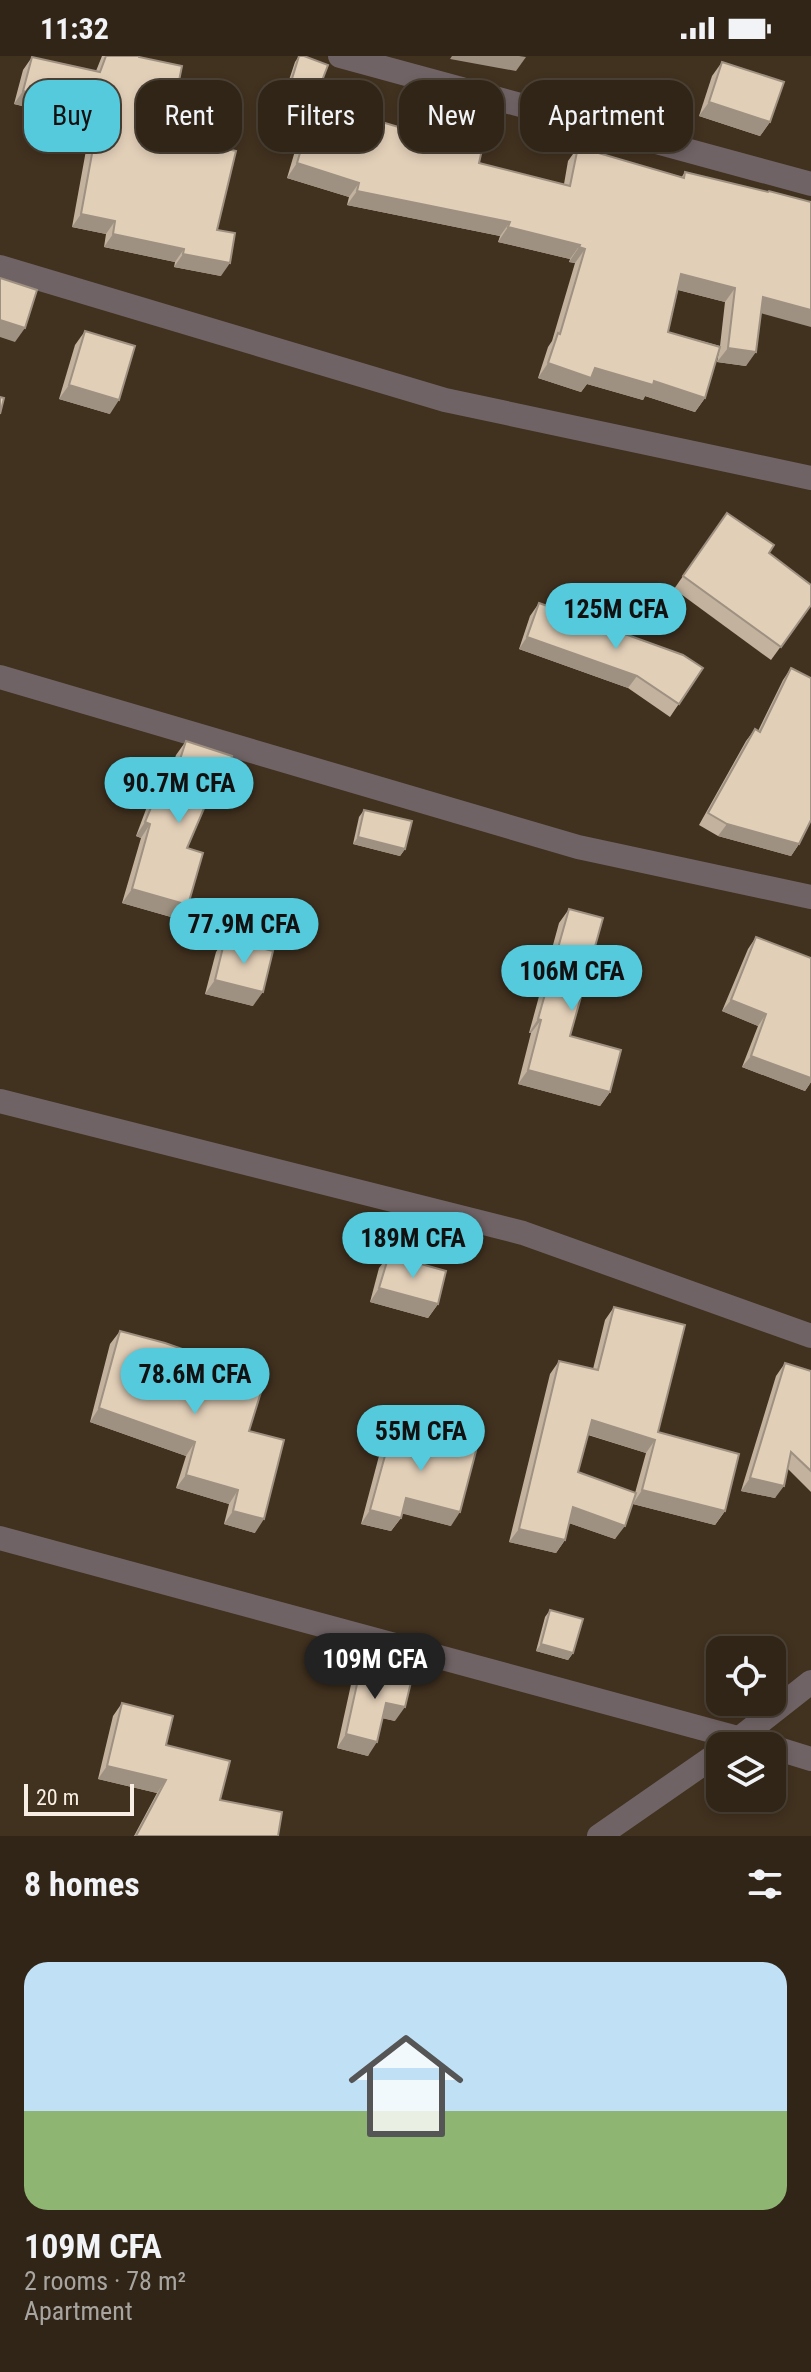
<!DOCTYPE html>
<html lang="en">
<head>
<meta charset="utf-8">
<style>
	:root { --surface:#312517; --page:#3d3124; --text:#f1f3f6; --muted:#a8a5a1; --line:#4c4236; --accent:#54cadc }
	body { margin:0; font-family:"Roboto Condensed",sans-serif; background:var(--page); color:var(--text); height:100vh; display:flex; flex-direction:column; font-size:30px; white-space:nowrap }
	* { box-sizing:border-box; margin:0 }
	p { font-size:26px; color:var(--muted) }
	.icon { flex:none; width:44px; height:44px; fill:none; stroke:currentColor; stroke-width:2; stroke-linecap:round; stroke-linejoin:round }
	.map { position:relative; height:1780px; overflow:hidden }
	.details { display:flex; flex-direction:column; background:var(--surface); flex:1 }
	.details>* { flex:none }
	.hud { position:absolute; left:24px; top:24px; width:764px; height:72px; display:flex; gap:16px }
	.buttons { position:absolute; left:706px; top:1580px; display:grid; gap:16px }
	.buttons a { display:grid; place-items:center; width:80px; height:80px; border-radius:16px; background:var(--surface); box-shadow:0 4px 12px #0003,0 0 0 2px var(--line); font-size:40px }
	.scale { position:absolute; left:24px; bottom:20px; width:110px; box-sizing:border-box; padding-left:8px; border:4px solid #f8eee3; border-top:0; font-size:22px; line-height:28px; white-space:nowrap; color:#f8eee3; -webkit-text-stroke:6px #41311f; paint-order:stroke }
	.price { position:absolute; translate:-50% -68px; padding:0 18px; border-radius:28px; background:var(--accent); color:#111; font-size:26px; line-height:52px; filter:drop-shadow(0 2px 4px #0008) }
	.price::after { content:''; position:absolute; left:50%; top:48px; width:24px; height:18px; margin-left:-12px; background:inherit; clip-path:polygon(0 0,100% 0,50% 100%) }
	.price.current { background:#222; color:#fff }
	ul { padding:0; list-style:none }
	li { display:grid; align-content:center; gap:16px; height:424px; padding:0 24px }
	li span { display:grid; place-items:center; height:248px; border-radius:24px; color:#555 }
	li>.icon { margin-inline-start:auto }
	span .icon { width:144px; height:144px; fill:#fffc; stroke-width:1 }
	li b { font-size:34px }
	h2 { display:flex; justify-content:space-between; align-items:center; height:96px; padding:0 24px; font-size:34px }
	.chip { padding:0 28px; border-radius:24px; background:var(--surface); box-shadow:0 4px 12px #0003,0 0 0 2px var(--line); font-size:28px; line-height:72px }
	.chip.current { background:var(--accent); color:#111 }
	.status { display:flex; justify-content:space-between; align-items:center; height:56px; padding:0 40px; background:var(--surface); direction:ltr }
	.status svg { height:22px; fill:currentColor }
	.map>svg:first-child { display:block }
</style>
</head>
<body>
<div class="status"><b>11:32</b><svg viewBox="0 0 49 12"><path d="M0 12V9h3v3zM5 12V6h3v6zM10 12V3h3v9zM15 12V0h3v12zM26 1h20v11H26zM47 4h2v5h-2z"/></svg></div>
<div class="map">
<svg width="811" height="1780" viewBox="0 0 811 1780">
	<rect width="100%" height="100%" fill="#41311f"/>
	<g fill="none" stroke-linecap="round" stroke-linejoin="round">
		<g stroke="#706365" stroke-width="24">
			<path d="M340,0L811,128"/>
			<path d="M0,211L445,344L811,422"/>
			<path d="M0,621L578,791L811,841"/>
			<path d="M0,1045L523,1177L811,1280"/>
			<path d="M0,1482L767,1690"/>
			<path d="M731,1689L811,1626"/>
			<path d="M772,1691L811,1703"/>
			<path d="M599,1780L720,1696"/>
		</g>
	</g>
	<g fill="#c2b29e" fill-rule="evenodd">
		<path d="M102,0H139L168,79L217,174L221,220L174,211L175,206L104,191L106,178L72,171L91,67L14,48L23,14L32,1L96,15Z"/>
		<path d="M299,0L318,35L313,43L286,33L295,6Z"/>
		<path d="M722,6L770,66L760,80L699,60L712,20Z"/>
		<path d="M413,35L435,78L479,107L564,128L568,105L578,91L681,122L685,116L761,257L746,310L717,306L719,295L705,342L695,356L645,340L643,344L587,328L581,336L538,322L548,291L552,285L575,207L569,206L570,203L498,186L500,180L347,149L349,141L287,122L305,61L315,46L398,71L403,49ZM678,234L725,246L720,290L668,276Z"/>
		<path d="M85,275L110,358L59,343L75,289Z"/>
		<path d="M727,457L769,497L811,549L771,604L674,533Z"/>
		<path d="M539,547L703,612L670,661L628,632L519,593L530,560Z"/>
		<path d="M791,612L799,788L791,800L718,780L699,769L746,685L755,673L758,675L783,624Z"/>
		<path d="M186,685L212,746L207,744L187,792L188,849L178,863L122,847L141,782L136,780L151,740L161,727L166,729L176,699Z"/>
		<path d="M364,754L405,793L400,800L353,788L359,761Z"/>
		<path d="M569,853L570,980L610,1036L600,1050L518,1028L531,977H529L559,867Z"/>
		<path d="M756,881L811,902V1026L805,1035L742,1011L758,970L722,955L748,893Z"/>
		<path d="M225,883L253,950L205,938L216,896Z"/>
		<path d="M389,1199L438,1248L428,1262L370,1246L379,1212Z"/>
		<path d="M614,1251L658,1376L725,1455L715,1469L633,1448L615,1483L569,1467L565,1484L556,1497L509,1486L550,1318L559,1305L593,1313L605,1264ZM588,1379L646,1397L635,1437L578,1416Z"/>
		<path d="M120,1275L208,1322L249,1375L255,1477L224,1468L229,1448L176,1432L186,1400L90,1366L110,1288Z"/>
		<path d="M785,1307L811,1315V1436L788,1413L775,1442L741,1435L776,1320Z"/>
		<path d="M394,1367L423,1381L451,1470L402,1457L401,1462L391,1475L361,1468L384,1381Z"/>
		<path d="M550,1554L573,1597L568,1604L536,1595L545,1561Z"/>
		<path d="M361,1610L395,1665L383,1662L368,1700L337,1692L352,1624Z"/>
		<path d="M122,1647L166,1689L220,1744L278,1780H134L157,1737L98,1723L113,1660Z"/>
	</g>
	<g fill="#9e9181">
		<path d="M452,0H519L526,1L516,15L450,3Z"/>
		<path d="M291,26L318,35L313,43L286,33Z"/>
		<path d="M23,35L100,54L91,67L14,48Z"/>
		<path d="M709,46L770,66L760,80L699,60Z"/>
		<path d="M297,107L359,127L349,141L287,122Z"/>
		<path d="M357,135L510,166L500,180L347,149Z"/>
		<path d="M81,158L115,165L106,178L72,171Z"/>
		<path d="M508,171L580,189L570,203L498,186Z"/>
		<path d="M113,178L184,193L175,206L104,191Z"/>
		<path d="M579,191L585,193L575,207L569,206Z"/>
		<path d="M183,198L230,207L221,220L174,211Z"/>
		<path d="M681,218L735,232L725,246L671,232Z"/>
		<path d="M763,241L811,254V271L753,255Z"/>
		<path d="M0,264L25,272L15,286L0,281Z"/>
		<path d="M728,292L756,296L746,310L717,306Z"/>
		<path d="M548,307L595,312L654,325L705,342L695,356L645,340L643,344L587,328L581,336L538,322Z"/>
		<path d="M69,329L119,344L110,358L59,343Z"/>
		<path d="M527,581L637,620L628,632L519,593Z"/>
		<path d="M214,729L221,732L212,746L204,743Z"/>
		<path d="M145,766L150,768L141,782L136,780Z"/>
		<path d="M727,768L799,788L791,800L718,780Z"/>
		<path d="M358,781L405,793L400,800L353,788Z"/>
		<path d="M132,833L188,849L178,863L122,847Z"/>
		<path d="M215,924L263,936L253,950L205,938Z"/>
		<path d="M731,944L766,958L758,970L722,955Z"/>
		<path d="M538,963L541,964L531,977H529Z"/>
		<path d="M751,1000L811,1022V1026L805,1035L742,1011Z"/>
		<path d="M528,1014L610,1036L600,1050L518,1028Z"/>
		<path d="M379,1232L438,1248L428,1262L370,1246Z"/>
		<path d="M99,1352L195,1386L186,1400L90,1366Z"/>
		<path d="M592,1364L655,1384L646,1397L583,1377Z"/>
		<path d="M186,1419L238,1434L229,1448L176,1432Z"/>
		<path d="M750,1422L784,1430L775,1442L741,1435Z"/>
		<path d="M642,1434L725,1455L715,1469L633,1448Z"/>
		<path d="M406,1442L460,1456L451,1470L396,1456Z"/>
		<path d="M573,1451L625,1470L615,1483L563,1465Z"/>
		<path d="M370,1454L401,1462L391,1475L361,1468Z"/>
		<path d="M233,1455L264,1463L255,1477L224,1468Z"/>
		<path d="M519,1473L565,1484L556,1497L509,1486Z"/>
		<path d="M541,1588L573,1597L568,1604L536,1595Z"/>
		<path d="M386,1647L405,1651L395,1665L376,1661Z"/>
		<path d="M346,1678L377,1686L368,1700L337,1692Z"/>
		<path d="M107,1710L166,1724L157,1737L98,1723Z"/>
	</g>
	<g fill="#e2cfb8" stroke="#9e9181" stroke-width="2">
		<path d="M106,0H139V1L182,10L168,79L236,95L217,174L235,177L230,207L183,198L184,193L113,178L115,165L81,158L100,54L23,35L32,1L100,16Z"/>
		<path d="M299,0H304L328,9L318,35L291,26Z"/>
		<path d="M722,6L784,26L770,66L709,46Z"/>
		<path d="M413,35L443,41L435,78L483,89L479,107L570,130L578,91L684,122L685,116L768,136L769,135L811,146V254L763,241L756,296L728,292L735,232L681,218L668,276L720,291L705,342L654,325L653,329L595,312L591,322L548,307L558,277L560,278L585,193L579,191L580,189L508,171L510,166L357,135L359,127L297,107L315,46L405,73Z"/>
		<path d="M0,222L37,234L25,272L0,264Z"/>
		<path d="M85,275L135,290L119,344L69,329Z"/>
		<path d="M0,341L4,342L0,358Z"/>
		<path d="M727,457L774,489L769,497L811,529V549L781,591L683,520Z"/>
		<path d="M539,547L683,599L703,612L679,648L637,620L527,581Z"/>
		<path d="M791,612L811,622V764L799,788L727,768L708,757L755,673L760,676Z"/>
		<path d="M186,685L232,700L221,732L214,729L187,792L203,797L188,849L132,833L150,768L145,766L161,727L171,731Z"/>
		<path d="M364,754L412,765L405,793L358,781Z"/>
		<path d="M569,853L603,862L570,980L621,994L610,1036L528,1014L541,964L538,963Z"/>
		<path d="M756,881L811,902V1022L751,1000L766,958L731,944Z"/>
		<path d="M225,883L273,895L263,936L215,924Z"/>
		<path d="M389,1199L446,1215L438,1248L379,1232Z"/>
		<path d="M614,1251L685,1269L658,1376L739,1398L725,1455L642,1434L655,1384L592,1364L578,1416L636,1437L625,1470L573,1451L565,1484L519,1473L559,1305L598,1314Z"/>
		<path d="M120,1275L165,1287L214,1304L208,1322L261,1336L249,1375L284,1384L264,1463L233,1455L238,1434L186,1419L195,1386L99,1352Z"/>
		<path d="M785,1307L811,1315V1415L791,1396L784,1430L750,1422Z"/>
		<path d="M394,1367L424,1375L423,1381L476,1395L460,1456L406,1442L401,1462L370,1454Z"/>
		<path d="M550,1554L583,1563L573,1597L541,1588Z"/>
		<path d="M361,1610L412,1622L405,1651L386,1647L377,1686L346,1678Z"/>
		<path d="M122,1647L173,1660L166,1689L230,1705L220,1744L282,1756L278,1780H136L166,1724L107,1710Z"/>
	</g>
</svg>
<div class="buttons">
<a><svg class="icon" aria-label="locate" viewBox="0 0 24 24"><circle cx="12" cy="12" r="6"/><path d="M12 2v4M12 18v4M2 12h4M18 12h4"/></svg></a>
<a><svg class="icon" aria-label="layers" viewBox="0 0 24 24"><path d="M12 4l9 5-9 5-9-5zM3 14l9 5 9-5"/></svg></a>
</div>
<div class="scale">20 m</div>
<b class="price" style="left:616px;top:595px">125M CFA</b>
<b class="price" style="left:179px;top:769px">90.7M CFA</b>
<b class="price" style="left:244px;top:910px">77.9M CFA</b>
<b class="price" style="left:572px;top:957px">106M CFA</b>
<b class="price" style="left:413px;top:1224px">189M CFA</b>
<b class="price" style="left:195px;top:1360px">78.6M CFA</b>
<b class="price" style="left:421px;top:1417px">55M CFA</b>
<b class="price current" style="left:375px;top:1645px">109M CFA</b>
<div class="hud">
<a class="chip current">Buy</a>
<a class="chip">Rent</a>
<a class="chip">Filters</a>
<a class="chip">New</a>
<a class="chip">Apartment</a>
</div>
</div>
<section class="details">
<h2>8 homes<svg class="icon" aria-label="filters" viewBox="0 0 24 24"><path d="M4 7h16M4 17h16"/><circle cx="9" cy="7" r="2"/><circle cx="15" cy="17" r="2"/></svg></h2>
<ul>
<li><span style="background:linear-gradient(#bfe0f5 60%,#8fb573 0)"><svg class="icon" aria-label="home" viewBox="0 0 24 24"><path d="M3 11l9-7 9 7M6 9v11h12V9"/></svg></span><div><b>109M CFA</b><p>2 rooms · 78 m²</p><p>Apartment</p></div></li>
</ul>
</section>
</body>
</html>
